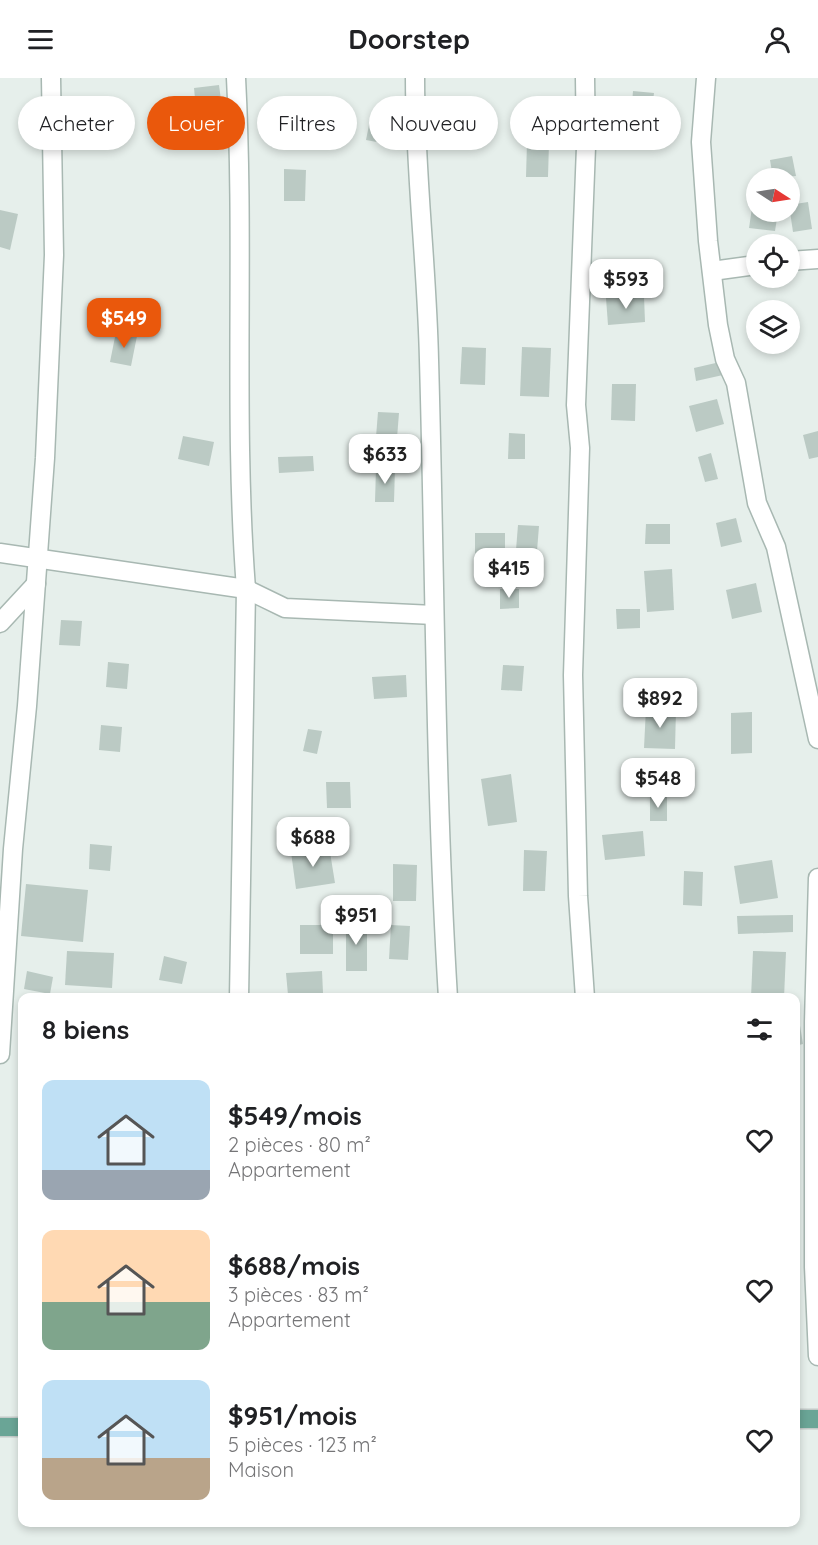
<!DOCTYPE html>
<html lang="fr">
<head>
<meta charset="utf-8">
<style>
	:root { --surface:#fff; --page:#f6f6f6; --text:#202124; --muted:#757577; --accent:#ea580c }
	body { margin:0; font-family:Quicksand,sans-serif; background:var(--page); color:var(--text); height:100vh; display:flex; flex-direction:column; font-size:22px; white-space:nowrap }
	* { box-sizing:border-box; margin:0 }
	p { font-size:20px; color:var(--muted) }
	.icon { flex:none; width:33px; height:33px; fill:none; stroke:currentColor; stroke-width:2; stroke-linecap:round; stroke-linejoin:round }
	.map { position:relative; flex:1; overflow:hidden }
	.details { position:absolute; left:18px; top:915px; width:782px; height:534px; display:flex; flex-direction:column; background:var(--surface); border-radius:12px; box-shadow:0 3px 9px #0003 }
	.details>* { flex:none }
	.banner { position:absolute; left:18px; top:18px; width:783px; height:54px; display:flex; gap:12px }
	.needle { width:39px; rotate:102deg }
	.controls { position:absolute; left:746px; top:90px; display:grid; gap:12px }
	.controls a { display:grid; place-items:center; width:54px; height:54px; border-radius:50%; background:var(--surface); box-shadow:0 3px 9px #0003; font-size:30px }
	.price { position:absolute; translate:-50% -51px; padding:0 14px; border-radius:12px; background:#fff; color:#222; font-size:20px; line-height:39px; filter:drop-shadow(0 2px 3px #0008) }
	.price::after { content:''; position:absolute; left:50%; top:36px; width:18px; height:14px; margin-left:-9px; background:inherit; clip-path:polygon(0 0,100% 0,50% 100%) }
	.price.selected { background:var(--accent); color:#fff }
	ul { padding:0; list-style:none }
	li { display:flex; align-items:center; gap:18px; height:150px; padding:0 24px }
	li span { display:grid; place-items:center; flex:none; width:168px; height:120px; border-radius:12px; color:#555 }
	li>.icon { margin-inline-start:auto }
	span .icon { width:72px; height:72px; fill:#fffc; stroke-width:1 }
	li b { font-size:26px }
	h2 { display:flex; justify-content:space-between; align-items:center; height:72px; padding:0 24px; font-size:26px }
	.pill { padding:0 21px; border-radius:27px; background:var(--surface); box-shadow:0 3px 9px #0003; font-size:21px; line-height:54px }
	.pill.selected { background:var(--accent); color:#fff }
	header { display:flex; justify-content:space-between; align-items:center; height:78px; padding:0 24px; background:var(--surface); font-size:27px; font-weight:800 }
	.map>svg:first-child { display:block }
</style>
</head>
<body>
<header><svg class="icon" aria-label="menu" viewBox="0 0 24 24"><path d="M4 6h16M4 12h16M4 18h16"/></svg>Doorstep<svg class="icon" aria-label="person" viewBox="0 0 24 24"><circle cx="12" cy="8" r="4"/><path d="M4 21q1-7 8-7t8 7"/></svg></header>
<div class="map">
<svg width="818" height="1467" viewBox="0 0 818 1467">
	<rect width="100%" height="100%" fill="#e6efeb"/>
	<g fill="#bbcac4">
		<path d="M219,7L223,37L197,41L194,10Z"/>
		<path d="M633,13L654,15L651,40L631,38Z"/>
		<path d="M317,29L318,68L271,69L270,31Z"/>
		<path d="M371,37L387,40L382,65L366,62Z"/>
		<path d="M527,64L549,65L548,99H526Z"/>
		<path d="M792,78L796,98L773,100L770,82Z"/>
		<path d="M284,91L306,92L305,123H284Z"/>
		<path d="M753,123H756V134H778L775,153L749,150Z"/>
		<path d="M808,124L812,151L793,154L789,127Z"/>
		<path d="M0,132L18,136L10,172L0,169Z"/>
		<path d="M644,218L645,244L608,247L606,220Z"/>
		<path d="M116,254L137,258L131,288L110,284Z"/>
		<path d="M462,269L486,270L485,307L460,306Z"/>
		<path d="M522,269L551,270L549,319L520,318Z"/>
		<path d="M720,284L723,297L696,303L694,290Z"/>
		<path d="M612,306H636L635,343L611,342Z"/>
		<path d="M717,321L724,346L696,354L689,328Z"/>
		<path d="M378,334L399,335L397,360L376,359Z"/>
		<path d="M818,353V379L809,381L803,357Z"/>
		<path d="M509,355L525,356V381H508Z"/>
		<path d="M183,358L214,364L209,388L178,381Z"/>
		<path d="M711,375L718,401L705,404L698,379Z"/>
		<path d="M313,378L314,393L279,395L278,379Z"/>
		<path d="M376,390H395L394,424H375Z"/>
		<path d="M736,440L742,464L721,469L716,445Z"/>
		<path d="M646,446H670V466H645Z"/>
		<path d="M518,447L539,448L537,473L516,472Z"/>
		<path d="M475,455H505V500L475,499Z"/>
		<path d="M672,491L674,532L647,534L644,493Z"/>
		<path d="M756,505L762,534L732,541L726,512Z"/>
		<path d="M500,511H519V530L500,531Z"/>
		<path d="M616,531H640V550L617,551Z"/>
		<path d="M61,542L82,543L80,568L59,567Z"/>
		<path d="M108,584L129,586L127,611L106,609Z"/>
		<path d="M503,587L524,588L522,613L501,612Z"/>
		<path d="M406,597L407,619L374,621L372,599Z"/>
		<path d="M646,630L676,631L675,671L644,670Z"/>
		<path d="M752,634V675L731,676V635Z"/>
		<path d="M101,647L122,649L120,674L99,672Z"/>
		<path d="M308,651L322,653L317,676L303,673Z"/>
		<path d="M511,696L517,744L488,748L481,701Z"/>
		<path d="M326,704H350L351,730H327Z"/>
		<rect x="650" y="718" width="17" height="25"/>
		<path d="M643,753L645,778L605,782L602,757Z"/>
		<path d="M90,766L112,768L110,793L89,791Z"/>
		<path d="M329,768L335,805L296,811L291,774Z"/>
		<path d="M524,772L547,773L545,813H523Z"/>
		<path d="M772,782L778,820L740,826L734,788Z"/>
		<path d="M393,786L417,787L416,823H393Z"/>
		<path d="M684,793L703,794L702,828L683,827Z"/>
		<path d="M26,806L88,812L83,864L21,858Z"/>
		<path d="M793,837V854L738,856L737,838Z"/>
		<rect x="346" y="843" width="21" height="50"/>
		<rect x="300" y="847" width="33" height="29"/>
		<path d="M391,847L410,848L408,882L389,881Z"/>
		<path d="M67,873L114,875L112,910L65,907Z"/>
		<path d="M753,873L786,874L784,920H751Z"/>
		<path d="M164,878L187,884L182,906L159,902Z"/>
		<path d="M27,893L53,899L50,916L24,911Z"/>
		<path d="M322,893L323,915L288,917L286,895Z"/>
		<path d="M795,935H798L803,966L795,968Z"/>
	</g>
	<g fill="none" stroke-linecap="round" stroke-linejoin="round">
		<defs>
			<g id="minor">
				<path d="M236,0C245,170 233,341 246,511L239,920"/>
				<path d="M415,0C415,94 427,188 429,282C435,494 435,707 448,920"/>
				<path d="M706,0L701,64L708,163L718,247L725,281L736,305L757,425L776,469L818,661"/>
				<path d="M789,183L818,181"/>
				<path d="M712,193L756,187"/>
				<path d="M0,475L246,511L285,530L434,537"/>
				<path d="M0,545L36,506"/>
				<path d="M818,800L814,944V1189L818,1278"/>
				<path d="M585,920L578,818L573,597L580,370L576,327L586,69L585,0"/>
				<path d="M0,976L13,771L27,628L45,380L54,177L51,0"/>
			</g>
			<g id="major">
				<path d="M795,1341H818"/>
				<path d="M0,1349H22"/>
			</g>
		</defs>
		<use href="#minor" stroke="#a8b8b2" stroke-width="21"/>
		<use href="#major" stroke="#c2cac8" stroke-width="21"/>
		<use href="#minor" stroke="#fff" stroke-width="18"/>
		<use href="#major" stroke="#6aa596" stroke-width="18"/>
	</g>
</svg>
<div class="controls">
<a><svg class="needle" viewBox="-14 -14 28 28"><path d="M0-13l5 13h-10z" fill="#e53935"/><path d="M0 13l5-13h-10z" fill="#757577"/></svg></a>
<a><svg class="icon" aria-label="locate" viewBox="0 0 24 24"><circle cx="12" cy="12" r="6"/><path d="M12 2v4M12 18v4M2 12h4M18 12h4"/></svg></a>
<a><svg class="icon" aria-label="layers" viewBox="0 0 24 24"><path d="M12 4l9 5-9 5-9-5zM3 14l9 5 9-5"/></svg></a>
</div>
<b class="price" style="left:626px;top:232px">$593</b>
<b class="price selected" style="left:124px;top:271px">$549</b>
<b class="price" style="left:385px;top:407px">$633</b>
<b class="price" style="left:509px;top:521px">$415</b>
<b class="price" style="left:660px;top:651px">$892</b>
<b class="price" style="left:658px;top:731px">$548</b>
<b class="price" style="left:313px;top:790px">$688</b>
<b class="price" style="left:356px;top:868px">$951</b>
<div class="banner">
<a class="pill">Acheter</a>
<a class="pill selected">Louer</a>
<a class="pill">Filtres</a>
<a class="pill">Nouveau</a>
<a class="pill">Appartement</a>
</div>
<section class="details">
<h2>8 biens<svg class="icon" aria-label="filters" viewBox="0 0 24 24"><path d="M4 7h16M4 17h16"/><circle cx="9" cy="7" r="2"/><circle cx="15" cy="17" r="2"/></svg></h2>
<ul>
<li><span style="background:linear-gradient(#bfe0f5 75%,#9aa5b1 0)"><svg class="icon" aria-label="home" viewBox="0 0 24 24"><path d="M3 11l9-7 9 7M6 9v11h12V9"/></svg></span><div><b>$549/mois</b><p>2 pièces · 80 m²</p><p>Appartement</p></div><svg class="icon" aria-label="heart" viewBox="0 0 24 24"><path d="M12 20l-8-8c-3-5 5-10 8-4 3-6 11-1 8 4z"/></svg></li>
<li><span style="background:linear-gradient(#ffd9b3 60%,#7fa58c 0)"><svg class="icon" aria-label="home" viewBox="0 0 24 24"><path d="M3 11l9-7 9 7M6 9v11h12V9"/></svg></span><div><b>$688/mois</b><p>3 pièces · 83 m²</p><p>Appartement</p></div><svg class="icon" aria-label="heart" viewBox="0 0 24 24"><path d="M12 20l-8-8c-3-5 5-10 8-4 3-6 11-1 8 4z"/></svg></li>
<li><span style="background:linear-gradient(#bfe0f5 65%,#b9a48a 0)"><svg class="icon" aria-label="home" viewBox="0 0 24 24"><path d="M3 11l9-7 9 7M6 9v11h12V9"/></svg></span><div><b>$951/mois</b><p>5 pièces · 123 m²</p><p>Maison</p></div><svg class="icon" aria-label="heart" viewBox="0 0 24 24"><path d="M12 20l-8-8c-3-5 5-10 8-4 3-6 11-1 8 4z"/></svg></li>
</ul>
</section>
</div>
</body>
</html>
